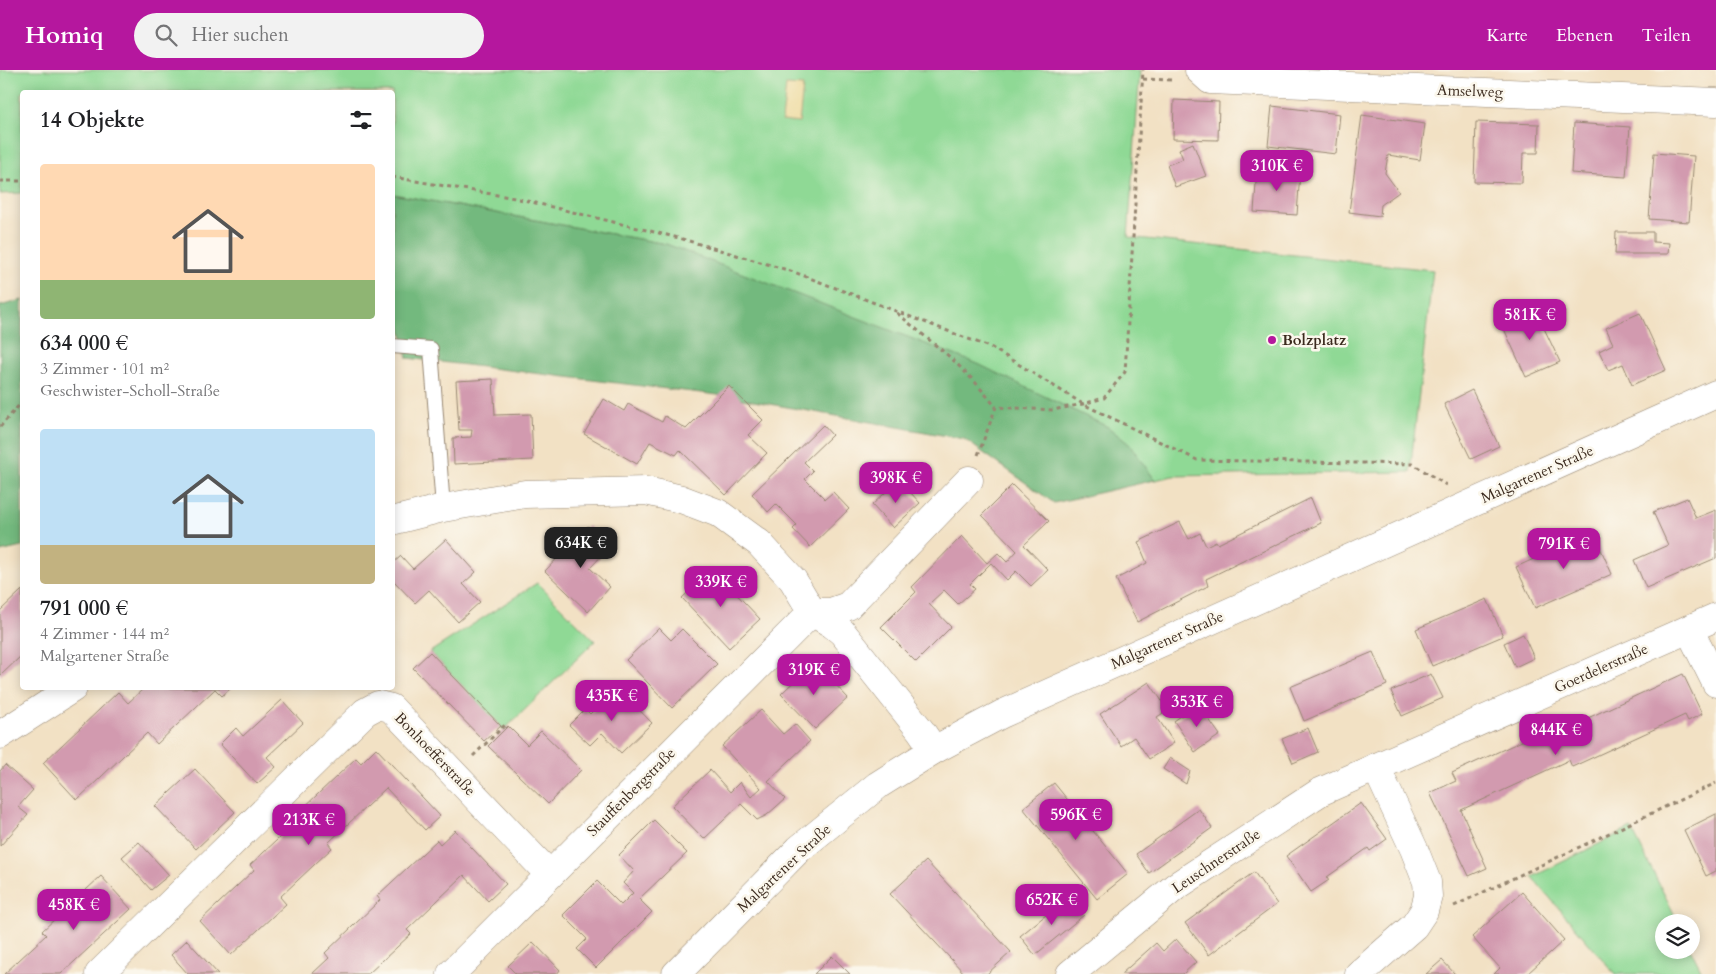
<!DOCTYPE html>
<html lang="de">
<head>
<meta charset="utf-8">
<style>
	:root { --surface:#fff; --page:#f2f2f2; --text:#202124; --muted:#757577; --accent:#b5179e }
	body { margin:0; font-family:Cardo,serif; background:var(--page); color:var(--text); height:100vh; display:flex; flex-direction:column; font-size:19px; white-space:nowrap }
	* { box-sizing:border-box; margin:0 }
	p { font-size:16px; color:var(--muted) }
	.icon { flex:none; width:28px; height:28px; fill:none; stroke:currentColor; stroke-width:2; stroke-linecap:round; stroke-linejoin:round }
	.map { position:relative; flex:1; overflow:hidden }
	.drawer { position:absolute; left:20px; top:20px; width:375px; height:600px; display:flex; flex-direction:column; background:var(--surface); border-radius:5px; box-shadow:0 2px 12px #0003 }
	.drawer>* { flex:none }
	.fabs { position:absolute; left:1655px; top:844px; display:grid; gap:10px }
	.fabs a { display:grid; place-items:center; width:45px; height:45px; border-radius:50%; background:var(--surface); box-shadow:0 2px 12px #0003; font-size:25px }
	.price { position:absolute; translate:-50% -42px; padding:0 11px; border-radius:10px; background:var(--accent); color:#fff; font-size:16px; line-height:32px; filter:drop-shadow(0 1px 2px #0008) }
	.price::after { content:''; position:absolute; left:50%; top:30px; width:15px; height:11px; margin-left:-8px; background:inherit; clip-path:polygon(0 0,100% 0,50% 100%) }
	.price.current { background:#222; color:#fff }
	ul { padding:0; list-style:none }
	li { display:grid; align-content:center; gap:10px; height:265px; padding:0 20px }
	li span { display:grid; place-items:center; height:155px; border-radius:5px; color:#555 }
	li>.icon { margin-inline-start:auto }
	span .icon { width:90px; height:90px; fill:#fffc; stroke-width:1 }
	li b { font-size:21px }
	h2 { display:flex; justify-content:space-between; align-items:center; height:60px; padding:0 20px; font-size:21px }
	header { display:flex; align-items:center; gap:30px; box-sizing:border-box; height:70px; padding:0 25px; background:var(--accent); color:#fff }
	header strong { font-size:24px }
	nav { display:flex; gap:28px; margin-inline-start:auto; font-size:18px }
	.search { width:350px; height:45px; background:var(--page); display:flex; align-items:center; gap:12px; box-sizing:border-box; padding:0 18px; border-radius:28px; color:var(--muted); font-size:19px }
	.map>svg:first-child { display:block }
</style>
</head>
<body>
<header>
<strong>Homiq</strong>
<div class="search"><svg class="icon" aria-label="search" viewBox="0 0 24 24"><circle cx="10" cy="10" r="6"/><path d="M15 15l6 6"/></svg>Hier suchen</div>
<nav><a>Karte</a><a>Ebenen</a><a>Teilen</a></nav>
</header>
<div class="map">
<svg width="1716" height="904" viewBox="0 0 1716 904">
	<rect width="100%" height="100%" fill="#fbf7ec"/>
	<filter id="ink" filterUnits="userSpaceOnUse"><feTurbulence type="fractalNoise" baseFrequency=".02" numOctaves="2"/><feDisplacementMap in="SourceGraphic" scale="10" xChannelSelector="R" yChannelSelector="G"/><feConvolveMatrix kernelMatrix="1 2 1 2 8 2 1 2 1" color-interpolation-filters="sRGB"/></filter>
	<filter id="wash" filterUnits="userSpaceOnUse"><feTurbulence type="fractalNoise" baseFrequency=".0096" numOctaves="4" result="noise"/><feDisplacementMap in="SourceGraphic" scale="20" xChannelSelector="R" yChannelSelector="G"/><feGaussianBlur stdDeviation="1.12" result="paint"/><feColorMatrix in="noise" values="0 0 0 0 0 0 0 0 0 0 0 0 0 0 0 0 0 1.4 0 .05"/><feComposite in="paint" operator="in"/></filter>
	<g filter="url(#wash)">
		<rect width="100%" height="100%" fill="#f2e1c4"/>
		<g fill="#8fd995" stroke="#65825a">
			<path d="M0,0H1140L1128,167L1433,200L1410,402L1173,406L1155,410L1129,374L666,174L393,124L392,22H22V123L0,124Z"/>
			<path d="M537,513L595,571L504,660L430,582Z"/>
			<path d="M1631,758L1678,852H1664V880H1691L1703,904H1615L1532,807Z"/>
		</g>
		<g fill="#73b97e" stroke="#57724e">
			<path d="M392,124L666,174L978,294L1108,357L1129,374L1155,410L1054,433L964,369L726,326L407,288L393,220Z"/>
			<path d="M22,230V477L0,482V236Z"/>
		</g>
		<path fill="#eeda9e" stroke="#94825e" d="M786,15L803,16L799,53L782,51Z"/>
		<g id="blocks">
			<g fill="#d29aaf">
				<path d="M1174,30L1219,32L1218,70L1173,69Z"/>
				<path d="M1272,36L1340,44L1336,84L1268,76Z"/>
				<path d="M1362,45L1425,54L1420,90L1388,85L1385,103L1399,122L1381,135L1380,146L1349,142Z"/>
				<path d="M1476,52L1539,54L1538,83H1523L1522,113L1474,112Z"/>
				<path d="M1574,53L1630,57L1626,107L1571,103Z"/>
				<path d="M1193,73L1206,106L1175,117L1167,95L1183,89L1179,79Z"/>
				<path d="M1654,83L1694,86L1689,152L1649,149Z"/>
				<path d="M1257,99L1300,102L1297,145L1254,142Z"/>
				<path d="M1616,162H1653V172L1669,173L1668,184H1615Z"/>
				<path d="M1533,235L1560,292L1526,307L1500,250Z"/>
				<path d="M1640,243L1666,300L1632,315L1623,294L1608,300L1599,281L1613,274L1606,258Z"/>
				<path d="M493,309L495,345L531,344L533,390L454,394L453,368L471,367L472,360H459L456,311Z"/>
				<path d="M729,316L763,350L748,365L767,383L726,425L680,380L676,385L650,372L637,394L584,364L604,329L624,341L628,334L662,352L665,346L686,359Z"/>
				<path d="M1472,320L1499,376L1471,389L1444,334Z"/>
				<path d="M823,355L832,365L804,392L813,401L805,409L825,429L833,422L849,439L810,477L793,459L797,455L776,434L768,442L752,424Z"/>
				<path d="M899,410L920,433L893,458L872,435Z"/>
				<path d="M1012,415L1049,451L1024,475L1048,500L1031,516L1016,501L1007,510L991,493L970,514L975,519L958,534L944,520L929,534L951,557L916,592L881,557L916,522L912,517L962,466L987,493L998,483L1007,492L1017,481L982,445Z"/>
				<path d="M1311,428L1321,453L1206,509L1208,516L1137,552L1116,509L1147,493L1138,472L1180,452L1189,469L1200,463L1206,476L1216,471L1218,474Z"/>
				<path d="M1687,428L1696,448L1716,440V488L1646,518L1634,490L1668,475L1653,442Z"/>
				<path d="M588,456L610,477L590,498L610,517L588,542L545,501Z"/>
				<path d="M1593,462L1612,504L1535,538L1516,497Z"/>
				<path d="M446,469L476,502L463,514L480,532L458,552L429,520L415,533L392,509V494L401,486L413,499Z"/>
				<path d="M713,499L760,549L729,578L682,528Z"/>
				<path d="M22,520V572L20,575L22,577V585L0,606V541Z"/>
				<path d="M1487,529L1503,566L1432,596L1416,559Z"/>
				<path d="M659,558L671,570L682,559L717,594L672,638L626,590Z"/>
				<path d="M1523,564L1534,588L1515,597L1504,573Z"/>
				<path d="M430,582L501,656L484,671L413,598Z"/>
				<path d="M1373,582L1387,615L1304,651L1290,617Z"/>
				<path d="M814,592L848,628L815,659L781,624Z"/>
				<path d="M1431,604L1443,628L1402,646L1391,621Z"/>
				<path d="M1683,604L1702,644L1688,651L1685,645L1572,697L1569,690L1461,740L1487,798L1469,806L1430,723L1456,711L1452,703L1559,654L1562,660Z"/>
				<path d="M1149,612L1168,640L1157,647L1174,673L1149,689L1134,667L1121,676L1100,644Z"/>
				<path d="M617,617L652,653L621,683L602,663L590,675L569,655L585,639L590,644Z"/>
				<path d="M144,618H231L222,626L215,619L157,674L147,663L77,730L43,693L118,622L128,633Z"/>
				<path d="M282,630L303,653L267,687L276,697L257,714L220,674L236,658L243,666Z"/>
				<path d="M1198,634L1220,665L1195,682L1174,651Z"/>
				<path d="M761,640L783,664L795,654L810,671L768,711L785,729L767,745L757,750L741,734L704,769L672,736L710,700L730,722L740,712L751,727L761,718L722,676Z"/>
				<path d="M508,656L527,675L541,661L581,700L548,734L488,676Z"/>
				<path d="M1308,658L1318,682L1293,693L1282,669Z"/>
				<path d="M376,678L440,746L425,760L386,718L328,773L332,778L280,827L286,834L231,885L200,851L254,800L250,795L303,746L299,742L356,688L361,693Z"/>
				<path d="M1170,688L1190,701L1186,714L1163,699Z"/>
				<path d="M5,695L33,720L18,737L28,745L0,776V701Z"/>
				<path d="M195,699L235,742L196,779L155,736Z"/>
				<path d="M1054,713L1128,804L1097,829L1023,738Z"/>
				<path d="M1361,733L1387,769L1370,781L1368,778L1327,807L1329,810L1311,822L1286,786Z"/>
				<path d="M1199,739L1212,758L1149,803L1136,784Z"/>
				<path d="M1716,744V801L1706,806L1684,760Z"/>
				<path d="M654,750L687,783L639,829L652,842L596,898L577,879L587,869L563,845L597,811L621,835L633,823L623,813L634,801L619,785Z"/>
				<path d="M455,760L506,814L488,831L464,805L407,860L411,864L368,904H312L329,888L325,883L380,830L377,826L437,770L440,774Z"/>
				<path d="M139,772L169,805L151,820L122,787Z"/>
				<path d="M926,791L1011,882L987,904H965L890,824Z"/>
				<path d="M1254,802L1277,834L1209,885L1185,853Z"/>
				<path d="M101,806L131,839L61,904H4L46,865L42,861Z"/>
				<path d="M1522,822L1564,870L1527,904H1494L1500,898L1472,867Z"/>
				<path d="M1068,827L1084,845L1035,885L1020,866Z"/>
				<path d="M1176,869L1196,892L1183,904H1121L1156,873L1163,881Z"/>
				<path d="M187,870L218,904H188L171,885Z"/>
				<path d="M533,872L560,900L557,904H516L508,896Z"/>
				<path d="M832,886L850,904H814Z"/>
				<path d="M1442,890L1455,904H1426Z"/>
			</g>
		</g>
	</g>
	<g filter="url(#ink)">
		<use href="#blocks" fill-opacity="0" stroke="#968671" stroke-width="1"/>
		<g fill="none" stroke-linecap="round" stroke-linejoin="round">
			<defs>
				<path id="service" d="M392,276L431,279L443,438"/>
				<g id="minor">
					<path d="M1199,0L1210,10L1716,32"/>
					<path d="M392,451L443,438L525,424L646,421L681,429L718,443L759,473L793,510L812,542L832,554L842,562L921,661L934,680"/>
					<path d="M1689,559L1716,613"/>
					<path d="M0,665L73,618"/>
					<path d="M99,904L365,642L378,635L391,638L549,804"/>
					<path d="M451,904L812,542H831L848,536L969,410"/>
					<path d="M1070,904L1175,817L1320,722L1716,547"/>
					<path d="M1359,904L1414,856L1424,841L1428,826L1427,812L1414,779L1376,697"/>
				</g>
				<path id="tertiary" d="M676,904L799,779L878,715L934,680L1002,644L1716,324"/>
			</defs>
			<use href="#service" stroke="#968671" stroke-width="16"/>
			<use href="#minor" stroke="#968671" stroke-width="29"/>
			<use href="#tertiary" stroke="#968671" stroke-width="29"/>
			<g stroke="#968671" stroke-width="3" stroke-dasharray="4 4" stroke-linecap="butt">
				<path d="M1143,9L1174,10"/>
				<path d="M392,107L515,128L679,168L794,202L992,278L1083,334L1197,390L1413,394L1446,415"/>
				<path d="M0,111H22"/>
				<path d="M897,243L951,288L975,312L996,337"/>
				<path d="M0,357L22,332"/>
				<path d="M978,385L996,337L1053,340L1083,334L1104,328L1125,302L1143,0"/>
				<path d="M473,686L506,654"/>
				<path d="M1454,836L1716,713"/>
			</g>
			<use href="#service" stroke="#fff" stroke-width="14"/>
			<use href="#minor" stroke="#fff" stroke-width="28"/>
			<use href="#tertiary" stroke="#fff" stroke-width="28"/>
		</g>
	</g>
	<circle fill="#b5179e" stroke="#fbf7ec" stroke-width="2" cx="1272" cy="270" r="5"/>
	<g text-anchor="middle" stroke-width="5" stroke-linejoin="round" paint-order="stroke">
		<g font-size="15" fill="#3b2a1e" stroke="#fbf7ec">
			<text transform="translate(1470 21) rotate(2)" y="5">Amselweg</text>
			<text transform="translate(1537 404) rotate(-24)" y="5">Malgartener Straße</text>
			<text transform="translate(1167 570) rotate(-24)" y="5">Malgartener Straße</text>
			<text transform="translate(1601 598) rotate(-24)" y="5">Goerdelerstraße</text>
			<text transform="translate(435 684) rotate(46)" y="5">Bonhoefferstraße</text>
			<text transform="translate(631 722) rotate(-45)" y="5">Stauffenbergstraße</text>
			<text transform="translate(1216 791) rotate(-34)" y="5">Leuschnerstraße</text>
			<text transform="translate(784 798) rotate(-43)" y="5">Malgartener Straße</text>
		</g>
		<g font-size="15" font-weight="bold" fill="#3b2a1e" stroke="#fbf7ec" text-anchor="start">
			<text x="1282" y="275">Bolzplatz</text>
		</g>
	</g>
</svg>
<div class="fabs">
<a><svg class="icon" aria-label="layers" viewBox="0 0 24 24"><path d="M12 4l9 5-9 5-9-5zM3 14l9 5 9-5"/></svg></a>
</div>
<b class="price" style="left:1277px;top:122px">310K €</b>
<b class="price" style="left:1530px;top:271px">581K €</b>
<b class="price" style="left:896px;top:434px">398K €</b>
<b class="price current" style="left:581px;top:499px">634K €</b>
<b class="price" style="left:1564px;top:500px">791K €</b>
<b class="price" style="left:721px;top:538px">339K €</b>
<b class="price" style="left:814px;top:626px">319K €</b>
<b class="price" style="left:612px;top:652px">435K €</b>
<b class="price" style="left:1197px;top:658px">353K €</b>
<b class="price" style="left:1556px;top:686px">844K €</b>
<b class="price" style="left:1076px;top:771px">596K €</b>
<b class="price" style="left:309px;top:776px">213K €</b>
<b class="price" style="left:1052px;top:856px">652K €</b>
<b class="price" style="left:74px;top:861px">458K €</b>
<section class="drawer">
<h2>14 Objekte<svg class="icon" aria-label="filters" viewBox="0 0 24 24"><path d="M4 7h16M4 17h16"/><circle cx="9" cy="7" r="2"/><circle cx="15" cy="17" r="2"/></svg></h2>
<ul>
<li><span style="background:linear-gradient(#ffd9b3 75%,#8fb573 0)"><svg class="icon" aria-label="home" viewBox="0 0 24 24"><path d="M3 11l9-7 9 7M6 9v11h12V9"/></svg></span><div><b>634 000 €</b><p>3 Zimmer · 101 m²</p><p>Geschwister-Scholl-Straße</p></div></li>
<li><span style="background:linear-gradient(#bfe0f5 75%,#c2b280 0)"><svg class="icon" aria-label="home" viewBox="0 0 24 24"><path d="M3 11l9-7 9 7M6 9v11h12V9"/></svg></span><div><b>791 000 €</b><p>4 Zimmer · 144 m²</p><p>Malgartener Straße</p></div></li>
</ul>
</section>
</div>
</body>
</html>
